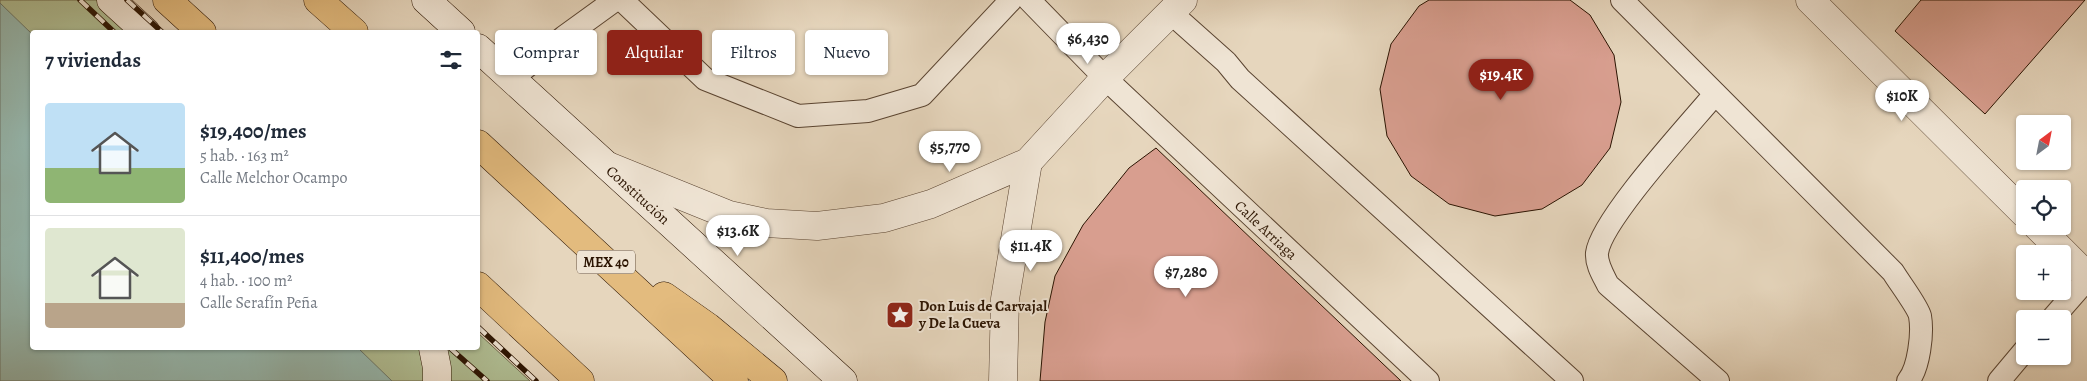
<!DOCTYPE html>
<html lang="es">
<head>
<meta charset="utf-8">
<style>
	:root { --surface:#fff; --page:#f2f2f3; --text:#1f2937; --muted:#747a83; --line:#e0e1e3; --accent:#8f2418 }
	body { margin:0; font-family:Alegreya,serif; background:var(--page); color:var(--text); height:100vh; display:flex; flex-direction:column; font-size:19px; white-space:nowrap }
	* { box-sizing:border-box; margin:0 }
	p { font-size:16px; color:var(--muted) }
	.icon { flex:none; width:28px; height:28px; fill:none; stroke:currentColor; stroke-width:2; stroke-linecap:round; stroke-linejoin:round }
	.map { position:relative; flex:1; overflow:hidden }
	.panel { position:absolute; left:30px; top:30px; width:450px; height:320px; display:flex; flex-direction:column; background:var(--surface); border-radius:5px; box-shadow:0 1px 4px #0004 }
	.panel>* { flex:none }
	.hud { position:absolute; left:495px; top:30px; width:475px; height:45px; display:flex; gap:10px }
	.needle { width:32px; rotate:32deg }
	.controls { position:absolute; left:2016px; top:115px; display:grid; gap:10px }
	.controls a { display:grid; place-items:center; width:55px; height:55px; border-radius:5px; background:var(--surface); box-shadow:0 1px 4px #0004; font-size:25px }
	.price { position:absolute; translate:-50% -42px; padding:0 11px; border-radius:18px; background:#fff; color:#222; font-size:16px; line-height:32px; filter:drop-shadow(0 1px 2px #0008) }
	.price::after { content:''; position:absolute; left:50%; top:30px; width:15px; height:11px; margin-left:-8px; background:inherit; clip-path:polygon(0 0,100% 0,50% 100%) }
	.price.selected { background:var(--accent); color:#fff }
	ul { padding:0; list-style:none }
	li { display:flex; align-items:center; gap:15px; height:125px; padding:0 15px }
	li+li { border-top:1px solid var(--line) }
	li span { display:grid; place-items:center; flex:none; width:140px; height:100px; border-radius:5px; color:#555 }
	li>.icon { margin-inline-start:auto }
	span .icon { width:60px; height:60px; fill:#fffc; stroke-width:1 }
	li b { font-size:21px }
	h2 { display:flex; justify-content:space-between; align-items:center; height:60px; padding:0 15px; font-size:21px }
	.pill { padding:0 18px; border-radius:5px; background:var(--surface); box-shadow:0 1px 4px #0004; font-size:18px; line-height:45px }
	.pill.selected { background:var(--accent); color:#fff }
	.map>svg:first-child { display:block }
</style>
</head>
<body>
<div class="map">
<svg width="2087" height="381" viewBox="0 0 2087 381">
	<rect width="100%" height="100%" fill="#e6d6bd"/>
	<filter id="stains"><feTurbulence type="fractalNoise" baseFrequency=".004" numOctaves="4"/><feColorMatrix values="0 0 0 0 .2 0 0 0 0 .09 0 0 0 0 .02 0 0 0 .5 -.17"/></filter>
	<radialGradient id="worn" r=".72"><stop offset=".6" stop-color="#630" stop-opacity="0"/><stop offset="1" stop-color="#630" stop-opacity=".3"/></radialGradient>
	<path fill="#b0bf95" stroke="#6e6a4c" d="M0,0H116L151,32H32V348H478V333L530,381H0Z"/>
	<path fill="#96b9b0" stroke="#6b776a" d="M0,3L32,34V348H358L392,381H0Z"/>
	<g fill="#d89e8f" stroke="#2b1402">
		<path d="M1429,0H1570L1590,15L1614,55L1621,102L1610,148L1582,185L1542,209L1495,216L1449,204L1411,176L1387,136L1380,89L1391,44L1419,6Z"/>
		<path d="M1921,0H2085L1985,114L1895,31Z"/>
		<path d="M1156,148L1401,381H1040L1045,322L1055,276L1083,225L1129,168Z"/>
	</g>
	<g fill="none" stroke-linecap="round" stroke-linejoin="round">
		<defs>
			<g id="lane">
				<path d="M622,0L705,79L798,116L868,111L922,95L1011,0"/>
				<path d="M1029,0L1105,78L1428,381"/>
				<path d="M1622,0L1893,272C1899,282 1918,307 1920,316C1923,333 1919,368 1908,381"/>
				<path d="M1171,13L1226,62L1240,79L1572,381"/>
				<path d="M511,79L564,37L615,0"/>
				<path d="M1715,94C1690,124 1601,220 1597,253C1596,264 1603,275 1608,285L1718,381"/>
				<path d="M2052,319L2087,279"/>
				<path d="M1999,381L2025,350"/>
			</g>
			<g id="street">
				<path d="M1810,0L2025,214"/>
				<path d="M608,166L729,215L766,223L817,226L884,218L931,204L1028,162L1105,78L1183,0"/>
				<path d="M2037,226L2087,276"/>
				<path d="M1003,381L1005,299L1028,162"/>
			</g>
			<g id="secondary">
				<path d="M111,0L146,32"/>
				<path d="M426,0L461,32"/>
				<path d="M478,48L843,381"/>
				<path d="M433,348L437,368V381"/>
			</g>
			<g id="highway">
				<path d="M167,0L202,32"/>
				<path d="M318,0L354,32"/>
				<path d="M478,144L734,381"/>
				<path d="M478,286L580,381"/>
				<path d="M664,296L708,327L773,381"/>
			</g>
		</defs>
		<use href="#lane" stroke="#5a4431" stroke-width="24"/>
		<use href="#street" stroke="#5a4431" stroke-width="29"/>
		<use href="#secondary" stroke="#2b1402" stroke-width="29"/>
		<use href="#highway" stroke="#2b1402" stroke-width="29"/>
		<use href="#lane" stroke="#efe4d4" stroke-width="22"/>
		<use href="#street" stroke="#efe4d4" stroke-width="28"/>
		<use href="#secondary" stroke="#efe4d4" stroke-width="28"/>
		<use href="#highway" stroke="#e3bb7e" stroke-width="28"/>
		<defs>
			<g id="rail">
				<path d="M80,0L114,32"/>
				<path d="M127,0L162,32"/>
				<path d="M478,327L536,381"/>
				<path d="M450,348L487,381"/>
			</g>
		</defs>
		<use href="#rail" stroke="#2b1402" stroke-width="5.5"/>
		<use href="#rail" stroke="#efe4d4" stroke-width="4" stroke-dasharray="11" stroke-linecap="butt"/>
	</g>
	<defs>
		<symbol id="sight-square" viewBox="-11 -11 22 22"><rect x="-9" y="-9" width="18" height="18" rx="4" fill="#8f2418" stroke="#efe4d4"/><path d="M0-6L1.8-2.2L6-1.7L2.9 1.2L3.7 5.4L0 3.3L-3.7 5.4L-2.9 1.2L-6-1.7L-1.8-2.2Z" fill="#fff"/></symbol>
	</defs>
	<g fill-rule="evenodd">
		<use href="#sight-square" x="884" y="299" width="32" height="32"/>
	</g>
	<g text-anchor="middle" stroke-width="4" stroke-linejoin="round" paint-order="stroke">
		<rect fill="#efe4d4" stroke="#665241" stroke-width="1" x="577" y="250.5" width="58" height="23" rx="4"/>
		<g font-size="14" font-weight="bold" fill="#2b1402">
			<text x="606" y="267">MEX 40</text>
		</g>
		<g font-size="15" fill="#2b1402" stroke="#efe4d4">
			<text transform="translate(638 195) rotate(42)" y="5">Constitución</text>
			<text transform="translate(1266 230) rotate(43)" y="5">Calle Arriaga</text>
		</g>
		<g font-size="15" font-weight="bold" fill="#2b1402" stroke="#efe4d4" text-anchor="start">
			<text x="919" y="311">Don Luis de Carvajal<tspan x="919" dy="17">y De la Cueva</tspan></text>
		</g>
	</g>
	<rect width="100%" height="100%" filter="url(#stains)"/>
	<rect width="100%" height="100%" fill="url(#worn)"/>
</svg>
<div class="controls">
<a><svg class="needle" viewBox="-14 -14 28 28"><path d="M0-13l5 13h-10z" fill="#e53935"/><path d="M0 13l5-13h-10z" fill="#747a83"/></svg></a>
<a><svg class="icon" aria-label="locate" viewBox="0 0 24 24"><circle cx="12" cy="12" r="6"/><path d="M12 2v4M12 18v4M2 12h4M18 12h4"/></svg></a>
<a>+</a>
<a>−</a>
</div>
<b class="price" style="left:1088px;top:65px">$6,430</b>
<b class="price selected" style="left:1501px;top:101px">$19.4K</b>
<b class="price" style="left:1902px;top:122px">$10K</b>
<b class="price" style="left:950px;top:173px">$5,770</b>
<b class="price" style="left:738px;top:257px">$13.6K</b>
<b class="price" style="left:1031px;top:272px">$11.4K</b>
<b class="price" style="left:1186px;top:298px">$7,280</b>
<div class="hud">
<a class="pill">Comprar</a>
<a class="pill selected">Alquilar</a>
<a class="pill">Filtros</a>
<a class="pill">Nuevo</a>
</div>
<section class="panel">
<h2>7 viviendas<svg class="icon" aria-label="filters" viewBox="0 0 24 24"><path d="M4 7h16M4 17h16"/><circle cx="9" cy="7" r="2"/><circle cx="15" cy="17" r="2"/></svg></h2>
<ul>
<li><span style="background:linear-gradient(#bfe0f5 65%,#8fb573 0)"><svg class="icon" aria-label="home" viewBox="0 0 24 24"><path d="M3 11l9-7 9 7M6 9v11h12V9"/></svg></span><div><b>$19,400/mes</b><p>5 hab. · 163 m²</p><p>Calle Melchor Ocampo</p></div></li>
<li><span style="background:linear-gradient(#dfe7d0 75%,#b9a48a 0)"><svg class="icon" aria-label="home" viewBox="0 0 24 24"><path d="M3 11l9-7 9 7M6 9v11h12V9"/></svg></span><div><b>$11,400/mes</b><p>4 hab. · 100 m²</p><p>Calle Serafín Peña</p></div></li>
</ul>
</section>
</div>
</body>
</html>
